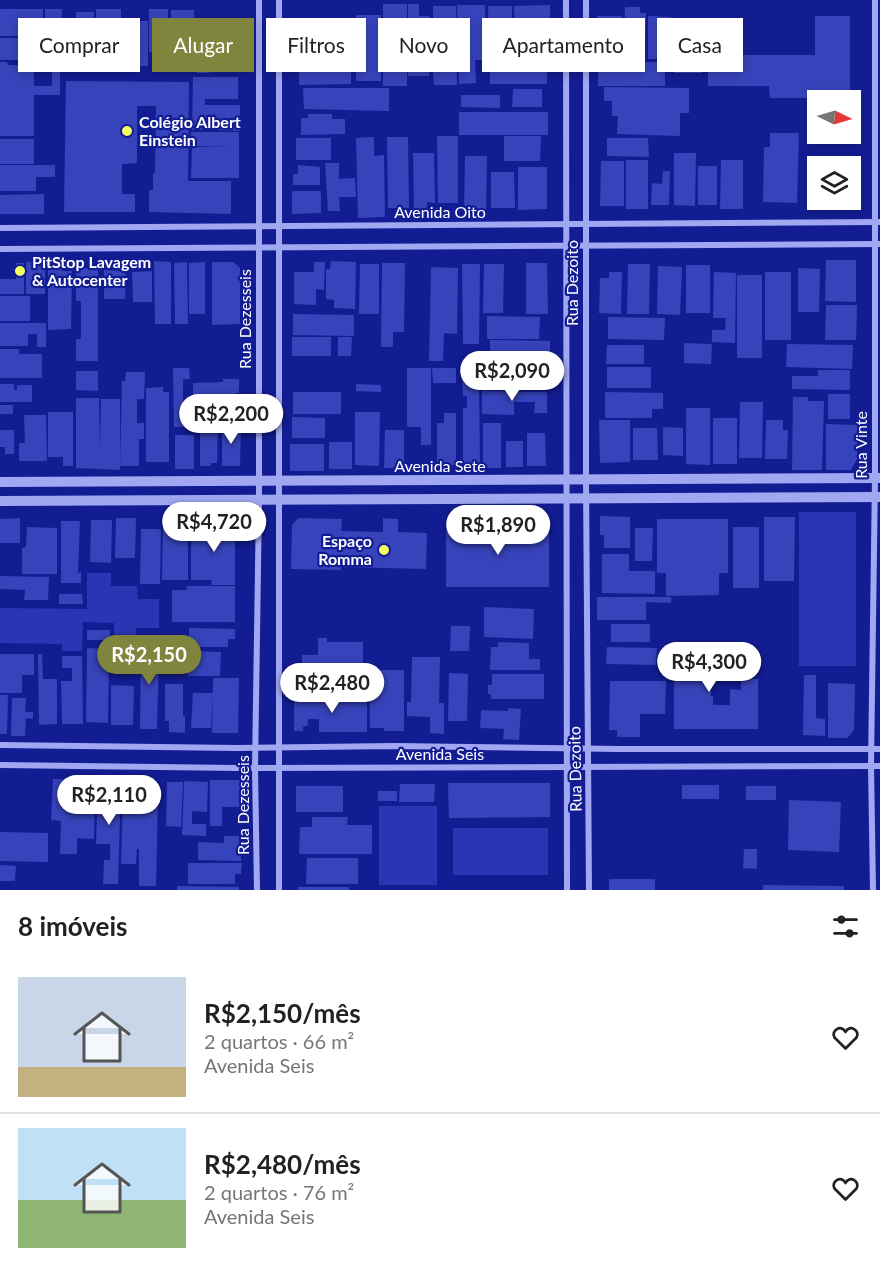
<!DOCTYPE html>
<html lang="pt">
<head>
<meta charset="utf-8">
<style>
	:root { --surface:#fff; --page:#f2f2f2; --text:#222; --muted:#767676; --line:#e0e0e0; --accent:#80853e }
	body { margin:0; font-family:Lato,sans-serif; background:var(--page); color:var(--text); height:100vh; display:flex; flex-direction:column; font-size:22px; white-space:nowrap }
	* { box-sizing:border-box; margin:0 }
	p { font-size:20px; color:var(--muted) }
	.icon { flex:none; width:33px; height:33px; fill:none; stroke:currentColor; stroke-width:2; stroke-linecap:round; stroke-linejoin:round }
	.map { position:relative; height:890px; overflow:hidden }
	.panel { display:flex; flex-direction:column; background:var(--surface); flex:1 }
	.panel>* { flex:none }
	.hud { position:absolute; left:18px; top:18px; width:844px; height:54px; display:flex; gap:12px }
	.needle { width:39px; rotate:95deg }
	.fabs { position:absolute; left:807px; top:90px; display:grid; gap:12px }
	.fabs a { display:grid; place-items:center; width:54px; height:54px; border-radius:0px; background:var(--surface); box-shadow:0 3px 9px #0003; font-size:30px }
	.price { position:absolute; translate:-50% -51px; padding:0 14px; border-radius:21px; background:#fff; color:#222; font-size:20px; line-height:39px; filter:drop-shadow(0 2px 3px #0008) }
	.price::after { content:''; position:absolute; left:50%; top:36px; width:18px; height:14px; margin-left:-9px; background:inherit; clip-path:polygon(0 0,100% 0,50% 100%) }
	.price.selected { background:var(--accent); color:#fff }
	ul { padding:0; list-style:none }
	li { display:flex; align-items:center; gap:18px; height:150px; padding:0 18px }
	li+li { border-top:2px solid var(--line) }
	li span { display:grid; place-items:center; flex:none; width:168px; height:120px; border-radius:0px; color:#555 }
	li>.icon { margin-inline-start:auto }
	span .icon { width:72px; height:72px; fill:#fffc; stroke-width:1 }
	li b { font-size:26px }
	h2 { display:flex; justify-content:space-between; align-items:center; height:72px; padding:0 18px; font-size:26px }
	.chip { padding:0 21px; border-radius:0px; background:var(--surface); box-shadow:0 3px 9px #0003; font-size:21px; line-height:54px }
	.chip.selected { background:var(--accent); color:#fff }
	.map>svg:first-child { display:block }
</style>
</head>
<body>
<div class="map">
<svg width="880" height="890" viewBox="0 0 880 890">
	<rect width="100%" height="100%" fill="#131d93"/>
	<g fill="#2935b3">
		<rect x="799" y="512" width="57" height="154"/>
		<path d="M87,573H111V586H137L138,599H159V628H136L135,674H114V623L83,622L82,651H62V644L0,643V608L87,609Z"/>
		<rect x="379" y="806" width="58" height="79"/>
		<rect x="453" y="828" width="95" height="47"/>
	</g>
	<g fill="#3743ba">
		<rect x="383" y="4" width="24" height="82"/>
		<path d="M408,4H419V16H430L429,76H408Z"/>
		<path d="M457,5H485L486,60H475L476,83L459,84Z"/>
		<path d="M550,5V30L515,31L514,6Z"/>
		<path d="M433,6H456L457,85H434L433,72H448V60H433Z"/>
		<path d="M488,6H512V58H489Z"/>
		<path d="M625,7H640V13H646L645,57H624Z"/>
		<rect x="0" y="9" width="43" height="27"/>
		<path d="M45,9H62L61,36H45Z"/>
		<rect x="96" y="9" width="25" height="43"/>
		<rect x="149" y="9" width="19" height="43"/>
		<path d="M171,10H194L195,58H172Z"/>
		<path d="M76,12H94L93,50H66L65,37L68,36H65V27H76Z"/>
		<rect x="356" y="15" width="25" height="66"/>
		<path d="M597,16H622L621,61H596Z"/>
		<path d="M648,16L671,17V59H648Z"/>
		<path d="M815,16H850V98H770L769,86H708V55H815Z"/>
		<path d="M211,18H239V34H230V37L211,38Z"/>
		<rect x="126" y="21" width="22" height="45"/>
		<path d="M673,31L702,32V73H674Z"/>
		<path d="M514,34H529V39H544V57H515Z"/>
		<path d="M54,37H62V60H46V49L54,50Z"/>
		<rect x="0" y="38" width="29" height="22"/>
		<path d="M197,45H240V68H209V73H197Z"/>
		<rect x="490" y="60" width="57" height="24"/>
		<path d="M0,62H7L8,65H34V86H52V63L60,62V95H34V136H0Z"/>
		<path d="M351,62V84L299,85V63Z"/>
		<rect x="598" y="62" width="67" height="24"/>
		<path d="M193,77H238V99H205V105H240V131L216,130V125H202V130H192Z"/>
		<path d="M66,81L189,82L188,181H231V214L149,212V190H153V173H155L156,106H137V163L122,164V194H135V212H64Z"/>
		<path d="M604,87L689,88V113H680V136L617,134L618,116H612V101H604Z"/>
		<path d="M303,88H389V111L304,109Z"/>
		<path d="M513,89H542V107H512Z"/>
		<path d="M461,95H500V108L461,107Z"/>
		<rect x="459" y="112" width="89" height="23"/>
		<path d="M308,114H332V119H345V134L301,135V118H308Z"/>
		<path d="M191,132H239V178H191L192,147L231,146H191Z"/>
		<path d="M770,133H799L797,203L763,202L764,147H770Z"/>
		<path d="M437,136H458V203H438Z"/>
		<path d="M504,136H541L540,161H504Z"/>
		<path d="M374,137V156L384,155L385,217L358,218L356,138Z"/>
		<path d="M387,137H408L409,208H388Z"/>
		<rect x="296" y="138" width="35" height="22"/>
		<path d="M607,138H648L649,157L607,156Z"/>
		<rect x="0" y="139" width="34" height="25"/>
		<path d="M413,153H434L435,203L427,202V212H414Z"/>
		<path d="M674,153H696L695,206L674,205Z"/>
		<path d="M465,156H487L486,212H464Z"/>
		<path d="M829,158H856L855,209H828V200H850V166H829Z"/>
		<rect x="626" y="160" width="22" height="49"/>
		<path d="M721,160H743V209H720Z"/>
		<path d="M601,161H624V206H600Z"/>
		<path d="M325,163H339V179L355,178L356,197H339L340,211H328Z"/>
		<path d="M0,165H55V177H36V191H0Z"/>
		<path d="M298,165L320,167V185H293V174H298Z"/>
		<rect x="698" y="166" width="19" height="39"/>
		<path d="M518,167H547V209L518,210Z"/>
		<path d="M663,171H670L669,205H651L652,183L662,184Z"/>
		<path d="M491,172H514L515,208H491Z"/>
		<path d="M292,191H321V213L292,214Z"/>
		<path d="M44,194V214H0V195Z"/>
		<path d="M826,260H856V302L825,301Z"/>
		<path d="M154,261L171,262V324H155Z"/>
		<path d="M331,261L356,262L355,309L334,308V300L326,299V269H330Z"/>
		<path d="M26,262L45,263V294H26Z"/>
		<path d="M187,262L188,324H175L174,263Z"/>
		<path d="M205,262V314H189V263Z"/>
		<path d="M212,262H233L240,268V324L212,325Z"/>
		<path d="M314,262H325L324,290L316,289V305L294,304V272H314Z"/>
		<path d="M16,263H24V294H0V279H16Z"/>
		<path d="M48,263H62V271H72L71,329L48,330Z"/>
		<path d="M382,263H405L404,332H393V347H381Z"/>
		<path d="M526,263H547L548,314H526Z"/>
		<path d="M360,264H379V314H359Z"/>
		<path d="M462,264H480L479,344H463Z"/>
		<path d="M484,264H504L503,313H483Z"/>
		<path d="M628,264H650L649,314H627Z"/>
		<rect x="686" y="265" width="24" height="48"/>
		<path d="M658,266L682,267L680,315L657,314Z"/>
		<path d="M431,267L458,268L457,334L444,333L443,361H429Z"/>
		<path d="M76,268H98V361H76V339H81V301H76Z"/>
		<path d="M798,268L820,269L819,312H798Z"/>
		<path d="M104,270L126,271L125,299H104Z"/>
		<path d="M152,271V302H133L132,272Z"/>
		<path d="M609,272H622L621,314L599,313L600,278H609Z"/>
		<path d="M714,272L736,273L735,343L712,342V330H725L726,318H713Z"/>
		<rect x="765" y="272" width="26" height="68"/>
		<rect x="737" y="275" width="25" height="83"/>
		<rect x="0" y="296" width="30" height="25"/>
		<path d="M826,305H857L856,340H825Z"/>
		<path d="M293,314L354,315V336L293,335Z"/>
		<path d="M487,316L540,317L539,339H487Z"/>
		<path d="M608,317L665,318L664,340L608,339Z"/>
		<path d="M0,323H46V347H37V334H28V346H0Z"/>
		<rect x="292" y="337" width="39" height="19"/>
		<path d="M338,337H352L351,356H338Z"/>
		<path d="M490,340L550,341V362H490Z"/>
		<path d="M684,343L712,344L711,364L684,363Z"/>
		<path d="M787,344L853,345L852,369L786,367Z"/>
		<path d="M607,345H644V364H606Z"/>
		<path d="M0,349H19V354H42V378H0Z"/>
		<path d="M499,364L537,365V388L498,387Z"/>
		<rect x="607" y="367" width="44" height="21"/>
		<path d="M173,368H189L190,379H183V407H194V427H174Z"/>
		<path d="M407,368H431V445H421V427H407Z"/>
		<path d="M432,368H456V383H433Z"/>
		<path d="M818,370H850V390L792,389V376H818Z"/>
		<path d="M76,371H98V391L76,390Z"/>
		<path d="M126,372H145L144,399H137V423H144V439H139V466H120L122,381H125Z"/>
		<path d="M462,376H479L480,465H463V408H467V396H463Z"/>
		<path d="M223,379H239V393H236V407H205V405H193V383L223,382Z"/>
		<path d="M0,384H14V390H17V385H32V402H0Z"/>
		<path d="M356,384L381,385V392L356,391Z"/>
		<path d="M163,387V392H169V462H146V388Z"/>
		<path d="M482,391L547,392V413H534L535,402H514V415L482,414Z"/>
		<rect x="293" y="392" width="48" height="22"/>
		<path d="M605,392L663,393V409H652V418H605Z"/>
		<rect x="828" y="394" width="22" height="25"/>
		<path d="M793,397H808V401H824L822,470H792Z"/>
		<path d="M76,398H99L100,450L101,399H120V470L76,468Z"/>
		<path d="M740,402H763L762,458H739Z"/>
		<rect x="0" y="405" width="13" height="9"/>
		<rect x="222" y="408" width="19" height="16"/>
		<path d="M686,408H710V465L686,464Z"/>
		<path d="M48,412H73V466H63V457H48Z"/>
		<path d="M355,412H380L379,466L355,465Z"/>
		<path d="M444,413H456V465H437V423H444Z"/>
		<path d="M24,415H46L47,461H19V443H25Z"/>
		<path d="M292,417L325,418V438H292Z"/>
		<rect x="713" y="418" width="24" height="46"/>
		<path d="M200,419H218L217,463H211V466H200Z"/>
		<path d="M599,420H630V462L600,463Z"/>
		<path d="M766,420H783V430H788L787,459H765Z"/>
		<rect x="483" y="423" width="18" height="45"/>
		<path d="M222,424L241,425L240,466H222Z"/>
		<path d="M826,424L857,425V459L851,470H826Z"/>
		<path d="M663,427L683,428V456L663,455Z"/>
		<path d="M633,428H657L658,460H633Z"/>
		<path d="M0,430H14V454H5V447H0Z"/>
		<path d="M385,430H404V468H384Z"/>
		<path d="M527,433H545L546,466H527Z"/>
		<rect x="175" y="435" width="19" height="34"/>
		<rect x="506" y="441" width="17" height="26"/>
		<rect x="329" y="442" width="23" height="27"/>
		<rect x="290" y="444" width="34" height="27"/>
		<path d="M600,516L630,517V548H604V535H600Z"/>
		<path d="M163,517H188V580H162Z"/>
		<path d="M764,517H795L794,581H764Z"/>
		<path d="M20,518V543H0V519Z"/>
		<path d="M116,518H136L135,558H115Z"/>
		<path d="M298,518L342,519L341,531L383,532V518L398,519V532L427,533L426,569L341,567V570L291,569L292,525Z"/>
		<path d="M657,519H728V573H719V595L666,596V573H657Z"/>
		<path d="M91,520H112L111,563L90,562Z"/>
		<path d="M61,521H80L78,573L81,572V583H61Z"/>
		<path d="M212,522H235V585H211L212,580H191V524H211L212,558Z"/>
		<rect x="446" y="526" width="103" height="61"/>
		<path d="M27,527L57,528V574H22V548L26,547Z"/>
		<rect x="733" y="527" width="26" height="61"/>
		<path d="M635,528H653L652,561H635Z"/>
		<path d="M141,529H161L160,584H140Z"/>
		<path d="M602,554H629V571H655V594L602,593Z"/>
		<path d="M0,576L49,577L48,600H24L25,590L0,589Z"/>
		<path d="M186,586H235V622H172V590H187Z"/>
		<path d="M59,594H82L83,604H59Z"/>
		<path d="M597,597H671V603L646,602V620H597Z"/>
		<path d="M484,607L534,609L533,639L484,637Z"/>
		<rect x="611" y="624" width="39" height="18"/>
		<path d="M451,626H470L469,651H450Z"/>
		<path d="M189,628L235,629V639H228V647H195V642H189Z"/>
		<rect x="87" y="630" width="23" height="10"/>
		<path d="M141,637H150V652H159L157,729H140Z"/>
		<path d="M318,638H327V642H363V696H337V674H302V655H318Z"/>
		<path d="M498,642L529,643V659H540V670H490L491,647H498Z"/>
		<path d="M674,644H717V675H711V696H713V705H730V689L741,690V679H758V729H674Z"/>
		<path d="M607,647L657,648L656,665L606,664Z"/>
		<path d="M87,648L109,649L108,723L86,722Z"/>
		<path d="M188,651L221,652L220,676H188Z"/>
		<path d="M0,654H34V675H22V693H0Z"/>
		<path d="M38,654H42L43,679H57V724L39,725Z"/>
		<path d="M62,656H82L83,724H62L61,681H72V668H62Z"/>
		<path d="M412,657H440L439,703H444V734L430,733V717L407,716V702H411Z"/>
		<path d="M369,670H404V731H384V728H370Z"/>
		<path d="M449,673L468,674L467,721H448Z"/>
		<path d="M492,674H544V699H491V694H488V685H492Z"/>
		<path d="M804,675H816V718L825,719V736L803,735Z"/>
		<path d="M213,678H239L238,733H212L213,696L211,728H191L193,693H213Z"/>
		<path d="M610,681H666L665,714H640V737H617V730H609Z"/>
		<path d="M828,683L855,684L854,730L847,738H828Z"/>
		<path d="M165,684H183V716H185V733L169,732V721H165Z"/>
		<path d="M111,685L134,686L133,725H111Z"/>
		<path d="M0,695H8L7,734H0Z"/>
		<path d="M12,698H26L25,712H33V719L26,718L25,736H11Z"/>
		<path d="M294,698H367V732H319V719H308V725L303,727V731H294Z"/>
		<path d="M508,708L521,709L519,740L503,739L504,729L480,728L481,710L508,711Z"/>
		<path d="M53,779L78,780V805L79,780L95,781L94,839L77,838V854H60L61,821L51,820Z"/>
		<path d="M98,780L121,781L118,884H103L104,860H110V844H96Z"/>
		<path d="M210,780H241V807H222V826H210Z"/>
		<path d="M184,781L208,782L207,812L192,811V824H206V836L182,835Z"/>
		<path d="M167,782H183L181,827L166,826Z"/>
		<path d="M448,783H550V817L449,818Z"/>
		<path d="M400,784H435L434,802H399Z"/>
		<rect x="682" y="785" width="37" height="14"/>
		<rect x="296" y="786" width="47" height="26"/>
		<rect x="746" y="786" width="30" height="14"/>
		<rect x="378" y="791" width="19" height="10"/>
		<path d="M123,797L158,798L156,886H139V849H137L136,864H121Z"/>
		<path d="M789,800L841,802L839,852L788,850Z"/>
		<path d="M312,817H348L347,825H372V854H299L300,827H312Z"/>
		<path d="M0,832L48,833V862L0,861Z"/>
		<path d="M224,836H241V861L198,860V842L224,843Z"/>
		<path d="M744,849H757V869L743,868Z"/>
		<path d="M307,858H358V884H306Z"/>
		<path d="M188,863H242L241,874H235V884H188Z"/>
		<path d="M0,865L16,866L15,881H0Z"/>
		<rect x="609" y="879" width="46" height="11"/>
		<path d="M763,885L844,886V890H763Z"/>
		<path d="M177,886L239,887V890H177Z"/>
		<rect x="298" y="887" width="51" height="3"/>
	</g>
	<g fill="none" stroke-linecap="round" stroke-linejoin="round">
		<g stroke="#a0a8f2" stroke-width="6">
			<path d="M566,0L567,890"/>
			<path d="M586,0V480L589,890"/>
			<path d="M0,228L880,222"/>
			<path d="M0,249L880,244"/>
			<path d="M0,745L237,748L394,746L619,749H880"/>
			<path d="M0,765L237,768L880,766"/>
			<path d="M257,890L255,768L259,501V0"/>
			<path d="M279,890V0"/>
			<path d="M873,890L871,765L875,478V0"/>
		</g>
		<g stroke="#a0a8f2" stroke-width="10">
			<path d="M0,482L880,478"/>
			<path d="M0,501L880,497"/>
		</g>
	</g>
	<g fill="#f4ff61" stroke="#131d93" stroke-width="2">
		<circle cx="127" cy="131" r="6"/>
		<circle cx="20" cy="271" r="6"/>
		<circle cx="384" cy="550" r="6"/>
	</g>
	<g text-anchor="middle" stroke-width="4.5" stroke-linejoin="round" paint-order="stroke">
		<g font-size="16" font-weight="bold" fill="#fff" stroke="#131d93" text-anchor="start">
			<text x="139" y="128">Colégio Albert<tspan x="139" dy="18">Einstein</tspan></text>
			<text x="32" y="268">PitStop Lavagem<tspan x="32" dy="18">&amp; Autocenter</tspan></text>
			<text x="372" y="547" text-anchor="end">Espaço<tspan x="372" dy="18">Romma</tspan></text>
		</g>
		<g font-size="16" fill="#fff" stroke="#131d93">
			<text x="440" y="218">Avenida Oito</text>
			<text transform="translate(572 283) rotate(-90)" y="6">Rua Dezoito</text>
			<text transform="translate(245 319) rotate(-90)" y="6">Rua Dezesseis</text>
			<text transform="translate(861 445) rotate(-90)" y="6">Rua Vinte</text>
			<text x="440" y="472">Avenida Sete</text>
			<text x="440" y="760">Avenida Seis</text>
			<text transform="translate(575 769) rotate(-91)" y="6">Rua Dezoito</text>
			<text transform="translate(243 805) rotate(-90)" y="6">Rua Dezesseis</text>
		</g>
	</g>
</svg>
<div class="fabs">
<a><svg class="needle" viewBox="-14 -14 28 28"><path d="M0-13l5 13h-10z" fill="#e53935"/><path d="M0 13l5-13h-10z" fill="#767676"/></svg></a>
<a><svg class="icon" aria-label="layers" viewBox="0 0 24 24"><path d="M12 4l9 5-9 5-9-5zM3 14l9 5 9-5"/></svg></a>
</div>
<b class="price" style="left:512px;top:402px">R$2,090</b>
<b class="price" style="left:231px;top:445px">R$2,200</b>
<b class="price" style="left:214px;top:553px">R$4,720</b>
<b class="price" style="left:498px;top:556px">R$1,890</b>
<b class="price selected" style="left:149px;top:686px">R$2,150</b>
<b class="price" style="left:709px;top:693px">R$4,300</b>
<b class="price" style="left:332px;top:714px">R$2,480</b>
<b class="price" style="left:109px;top:826px">R$2,110</b>
<div class="hud">
<a class="chip">Comprar</a>
<a class="chip selected">Alugar</a>
<a class="chip">Filtros</a>
<a class="chip">Novo</a>
<a class="chip">Apartamento</a>
<a class="chip">Casa</a>
</div>
</div>
<section class="panel">
<h2>8 imóveis<svg class="icon" aria-label="filters" viewBox="0 0 24 24"><path d="M4 7h16M4 17h16"/><circle cx="9" cy="7" r="2"/><circle cx="15" cy="17" r="2"/></svg></h2>
<ul>
<li><span style="background:linear-gradient(#c9d6e8 75%,#c2b280 0)"><svg class="icon" aria-label="home" viewBox="0 0 24 24"><path d="M3 11l9-7 9 7M6 9v11h12V9"/></svg></span><div><b>R$2,150/mês</b><p>2 quartos · 66 m²</p><p>Avenida Seis</p></div><svg class="icon" aria-label="heart" viewBox="0 0 24 24"><path d="M12 20l-8-8c-3-5 5-10 8-4 3-6 11-1 8 4z"/></svg></li>
<li><span style="background:linear-gradient(#bfe0f5 60%,#8fb573 0)"><svg class="icon" aria-label="home" viewBox="0 0 24 24"><path d="M3 11l9-7 9 7M6 9v11h12V9"/></svg></span><div><b>R$2,480/mês</b><p>2 quartos · 76 m²</p><p>Avenida Seis</p></div><svg class="icon" aria-label="heart" viewBox="0 0 24 24"><path d="M12 20l-8-8c-3-5 5-10 8-4 3-6 11-1 8 4z"/></svg></li>
</ul>
</section>
</body>
</html>
